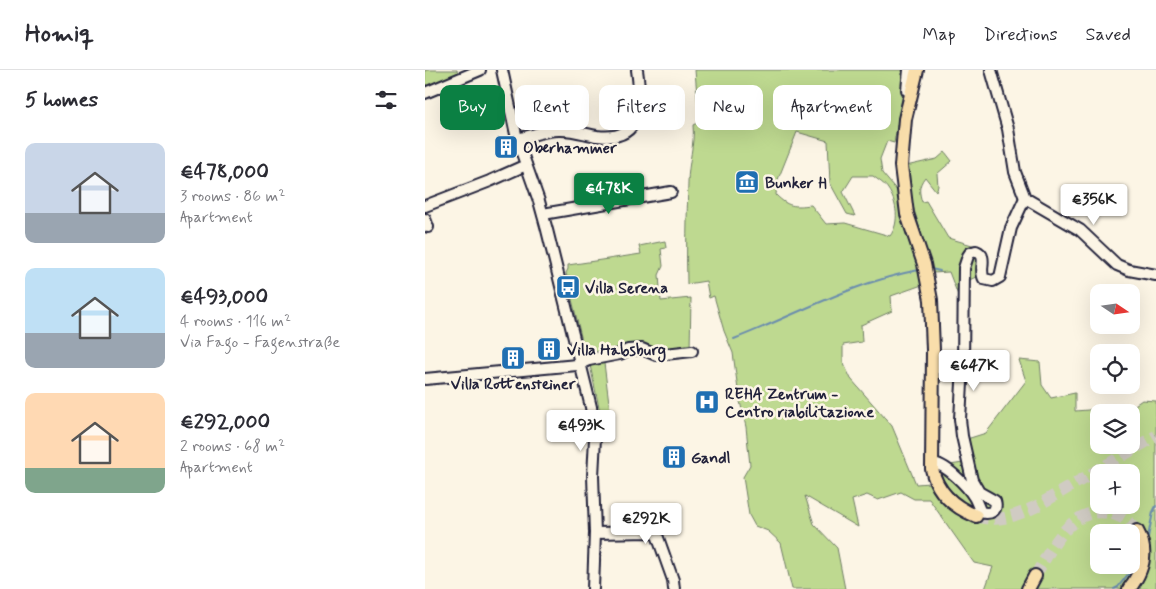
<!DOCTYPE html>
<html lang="en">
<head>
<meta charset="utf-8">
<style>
	:root { --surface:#fff; --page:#f7f7f7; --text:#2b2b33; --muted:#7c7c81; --line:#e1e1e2; --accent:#0b8043 }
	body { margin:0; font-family:Mynerve,sans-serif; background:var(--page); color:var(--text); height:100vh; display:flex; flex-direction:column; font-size:19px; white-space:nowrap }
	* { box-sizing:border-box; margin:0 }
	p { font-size:16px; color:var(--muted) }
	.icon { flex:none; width:28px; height:28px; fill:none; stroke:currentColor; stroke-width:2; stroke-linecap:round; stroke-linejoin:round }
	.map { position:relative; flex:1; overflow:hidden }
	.details { display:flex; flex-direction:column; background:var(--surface); width:425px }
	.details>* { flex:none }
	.hud { position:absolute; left:15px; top:15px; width:475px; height:45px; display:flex; gap:10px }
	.needle { width:32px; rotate:103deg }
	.buttons { position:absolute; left:665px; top:214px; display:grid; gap:10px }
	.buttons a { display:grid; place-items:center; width:50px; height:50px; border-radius:10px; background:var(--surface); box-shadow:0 5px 20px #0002; font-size:25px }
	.price { position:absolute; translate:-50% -42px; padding:0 11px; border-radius:5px; background:#fff; color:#222; font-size:16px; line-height:32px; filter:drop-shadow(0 1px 2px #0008) }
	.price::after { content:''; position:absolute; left:50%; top:30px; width:15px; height:11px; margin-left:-8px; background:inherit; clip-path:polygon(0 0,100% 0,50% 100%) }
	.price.on { background:var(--accent); color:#fff }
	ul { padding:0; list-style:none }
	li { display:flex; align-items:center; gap:15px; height:125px; padding:0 25px }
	li span { display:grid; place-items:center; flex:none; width:140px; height:100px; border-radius:10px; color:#555 }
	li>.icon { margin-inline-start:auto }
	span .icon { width:60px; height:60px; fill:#fffc; stroke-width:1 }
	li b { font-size:21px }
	h2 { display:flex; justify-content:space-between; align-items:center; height:60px; padding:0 25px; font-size:21px }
	.pill { padding:0 18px; border-radius:10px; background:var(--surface); box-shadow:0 5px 20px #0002; font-size:18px; line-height:45px }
	.pill.on { background:var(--accent); color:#fff }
	header { display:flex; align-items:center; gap:30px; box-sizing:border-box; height:70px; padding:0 25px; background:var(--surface); border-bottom:1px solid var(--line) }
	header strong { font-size:24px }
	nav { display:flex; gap:28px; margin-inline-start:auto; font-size:18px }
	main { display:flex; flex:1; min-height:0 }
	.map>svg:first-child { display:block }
</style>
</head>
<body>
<header>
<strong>Homiq</strong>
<nav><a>Map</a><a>Directions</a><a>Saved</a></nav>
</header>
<main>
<section class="details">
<h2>5 homes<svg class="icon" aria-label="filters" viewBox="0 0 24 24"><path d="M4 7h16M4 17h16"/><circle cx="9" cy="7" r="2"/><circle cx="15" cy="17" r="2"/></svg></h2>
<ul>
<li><span style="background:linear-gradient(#c9d6e8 70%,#9aa5b1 0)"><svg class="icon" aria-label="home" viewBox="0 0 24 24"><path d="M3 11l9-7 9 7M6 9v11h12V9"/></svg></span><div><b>€478,000</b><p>3 rooms · 86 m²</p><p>Apartment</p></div></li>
<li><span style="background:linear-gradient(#bfe0f5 65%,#9aa5b1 0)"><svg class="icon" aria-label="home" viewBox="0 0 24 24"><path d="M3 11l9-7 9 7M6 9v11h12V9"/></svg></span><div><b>€493,000</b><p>4 rooms · 116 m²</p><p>Via Fago - Fagenstraße</p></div></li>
<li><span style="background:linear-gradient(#ffd9b3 75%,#7fa58c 0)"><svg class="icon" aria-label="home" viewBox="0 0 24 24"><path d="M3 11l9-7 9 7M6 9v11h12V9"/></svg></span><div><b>€292,000</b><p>2 rooms · 68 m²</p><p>Apartment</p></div></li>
</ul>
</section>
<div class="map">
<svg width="731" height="519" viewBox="0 0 731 519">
	<rect width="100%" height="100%" fill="#fcf5e5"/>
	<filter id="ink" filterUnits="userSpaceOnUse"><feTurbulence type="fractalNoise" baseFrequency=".02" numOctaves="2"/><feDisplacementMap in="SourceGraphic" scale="10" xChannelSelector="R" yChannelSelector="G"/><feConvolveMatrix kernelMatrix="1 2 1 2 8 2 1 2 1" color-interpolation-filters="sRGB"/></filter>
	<g filter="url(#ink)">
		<g fill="#bed990" stroke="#707e66" fill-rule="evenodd">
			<path d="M0,0H32L33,3L0,17Z"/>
			<path d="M270,0H482L469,73L462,71L455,89L457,103L474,123L497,215L466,226L467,241L436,255L437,272L418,275V292L426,309L467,356L491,414L505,413L511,397L545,392L542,369L561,363L601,311L594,290L615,292L617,315L626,328L650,323V341L676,339L701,341L717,330L731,331V519H560L568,497L549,493L504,429H489L476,422L453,430L442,425L427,430L433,457L380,426L389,454L412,478L420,519H367L356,473L343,461L330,456L324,445L318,407L325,395L321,357L314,327L308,283L299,261L289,226L284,228L281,211L262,214C261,180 262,147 263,113C263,93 270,74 268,55L274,52ZM372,62L403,71L405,113L422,144L430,146L418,122L428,106H448C453,110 460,114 463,119C472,132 475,153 465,166L420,153L401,154L386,135C369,137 363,137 351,125L352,112ZM674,342H706V375H674ZM674,402H706V435H674ZM674,462H706V495H674Z"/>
			<path d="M520,82L527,91L512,104L513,116L511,121L500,107C493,116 494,122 497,132L501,131L523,168L554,177L551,207L540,212L536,233L524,202L508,203L482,116L481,96L512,89Z"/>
			<path d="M240,171L241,178L236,179L238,196L234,205L236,231L266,228L265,280L164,286L160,283L144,217L148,216L147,207H142L141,203L143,199V195L216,184L214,176Z"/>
			<path d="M179,293L185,341L175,342L165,295Z"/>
		</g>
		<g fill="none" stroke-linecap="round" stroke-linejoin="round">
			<g stroke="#6b8dae" stroke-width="2">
				<path d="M506,199L515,201"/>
				<path d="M309,269C371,245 428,212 494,200"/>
				<path d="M722,472L728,442L731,436"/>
				<path d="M689,519L693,517L711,494"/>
			</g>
			<g stroke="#d0cbc3" stroke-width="12" stroke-dasharray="12 6" stroke-linecap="butt">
				<path d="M551,446C572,453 590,446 610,437L731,366"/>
				<path d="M610,506C626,480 645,436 683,443C695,445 705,451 712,461"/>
			</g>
			<defs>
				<g id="minor">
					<path d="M77,0L92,69L114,131L122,160L166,337L170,368L168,406L170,463L168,519"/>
					<path d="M566,0L583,59L590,102L600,128L655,160L692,195L704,200L731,205"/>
					<path d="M482,20L484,0"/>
					<path d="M0,23L55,0"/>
					<path d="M92,69C105,66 120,60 134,60C146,59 160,64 172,66C218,72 217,34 212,0"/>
					<path d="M0,136L65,111L101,95"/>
					<path d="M118,144L246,122"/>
					<path d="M0,149L3,157"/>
					<path d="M0,309L152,295L164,290L195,284L203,280L217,279L231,285L267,281"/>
					<path d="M507,393C520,393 542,416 549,427C552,432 553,437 556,442C565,445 573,441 570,431L554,422L547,410L537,366L535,349L538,295L539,198L543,186L545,183L551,181C564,186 553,199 559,209L568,211L575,207L586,158L600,128"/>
					<path d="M170,463L225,462L232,465L248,510L249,519"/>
				</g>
				<g id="major">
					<path d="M492,0L480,49L476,96L482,144L499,194L506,230L508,280L507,399C512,423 529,437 551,446"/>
					<path d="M603,519L610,506"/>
					<path d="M704,519C718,501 724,482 712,461"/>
				</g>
			</defs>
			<use href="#minor" stroke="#22223b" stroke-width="14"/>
			<use href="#major" stroke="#22223b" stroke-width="16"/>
			<use href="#minor" stroke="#fcf5e5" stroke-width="10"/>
			<use href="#major" stroke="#f9deab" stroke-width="12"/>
		</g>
	</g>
	<defs>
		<symbol id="building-square" viewBox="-11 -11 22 22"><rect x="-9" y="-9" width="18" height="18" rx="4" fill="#1f6fb2" stroke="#fcf5e5"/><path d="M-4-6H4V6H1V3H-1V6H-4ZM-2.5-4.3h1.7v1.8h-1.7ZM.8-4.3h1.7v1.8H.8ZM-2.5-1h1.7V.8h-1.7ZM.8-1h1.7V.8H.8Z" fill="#fff"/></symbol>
		<symbol id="museum-square" viewBox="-11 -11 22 22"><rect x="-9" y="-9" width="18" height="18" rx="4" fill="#1f6fb2" stroke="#fcf5e5"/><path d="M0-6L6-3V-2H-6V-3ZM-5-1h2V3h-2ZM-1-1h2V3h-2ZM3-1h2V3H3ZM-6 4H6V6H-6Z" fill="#fff"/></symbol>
		<symbol id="bus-square" viewBox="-11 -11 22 22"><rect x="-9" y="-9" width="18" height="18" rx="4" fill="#1f6fb2" stroke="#fcf5e5"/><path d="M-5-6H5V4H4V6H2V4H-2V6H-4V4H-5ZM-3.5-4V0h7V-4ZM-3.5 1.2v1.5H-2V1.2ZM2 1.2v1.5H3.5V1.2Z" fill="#fff"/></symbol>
		<symbol id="hospital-square" viewBox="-11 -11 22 22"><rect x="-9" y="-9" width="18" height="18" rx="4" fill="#1f6fb2" stroke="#fcf5e5"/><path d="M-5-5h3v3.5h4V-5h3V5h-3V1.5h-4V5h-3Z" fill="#fff"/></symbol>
	</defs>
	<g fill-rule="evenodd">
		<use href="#building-square" x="67" y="63" width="28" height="28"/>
		<use href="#museum-square" x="308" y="98" width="28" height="28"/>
		<use href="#bus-square" x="129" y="203" width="28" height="28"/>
		<use href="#building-square" x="110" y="265" width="28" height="28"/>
		<use href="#building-square" x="74" y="274" width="28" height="28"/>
		<use href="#hospital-square" x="268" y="318" width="28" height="28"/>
		<use href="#building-square" x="235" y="373" width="28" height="28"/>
	</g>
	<g text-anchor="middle" stroke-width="5" stroke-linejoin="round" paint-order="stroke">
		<g font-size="16" font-weight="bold" fill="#22223b" stroke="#fcf5e5" text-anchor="start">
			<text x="98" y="83">Oberhammer</text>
			<text x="340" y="118">Bunker H</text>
			<text x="160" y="223">Villa Serena</text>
			<text x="142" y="285">Villa Habsburg</text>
			<text x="88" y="319" text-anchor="middle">Villa Rottensteiner</text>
			<text x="300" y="329">REHA Zentrum -<tspan x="300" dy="18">Centro riabilitazione</tspan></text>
			<text x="266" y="393">Gandl</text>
		</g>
	</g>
</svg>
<div class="buttons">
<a><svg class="needle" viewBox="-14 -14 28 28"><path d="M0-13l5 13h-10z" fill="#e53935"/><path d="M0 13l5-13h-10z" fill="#7c7c81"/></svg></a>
<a><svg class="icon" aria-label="locate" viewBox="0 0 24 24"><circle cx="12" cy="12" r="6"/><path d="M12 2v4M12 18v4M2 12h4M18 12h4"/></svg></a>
<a><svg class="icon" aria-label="layers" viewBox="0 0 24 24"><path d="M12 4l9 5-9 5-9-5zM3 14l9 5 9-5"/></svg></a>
<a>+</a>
<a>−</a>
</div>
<b class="price on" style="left:184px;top:145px">€478K</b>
<b class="price" style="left:669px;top:156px">€356K</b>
<b class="price" style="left:549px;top:322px">€647K</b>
<b class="price" style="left:156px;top:382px">€493K</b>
<b class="price" style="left:221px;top:475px">€292K</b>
<div class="hud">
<a class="pill on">Buy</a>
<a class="pill">Rent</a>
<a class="pill">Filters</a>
<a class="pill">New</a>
<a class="pill">Apartment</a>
</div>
</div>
</main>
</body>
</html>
